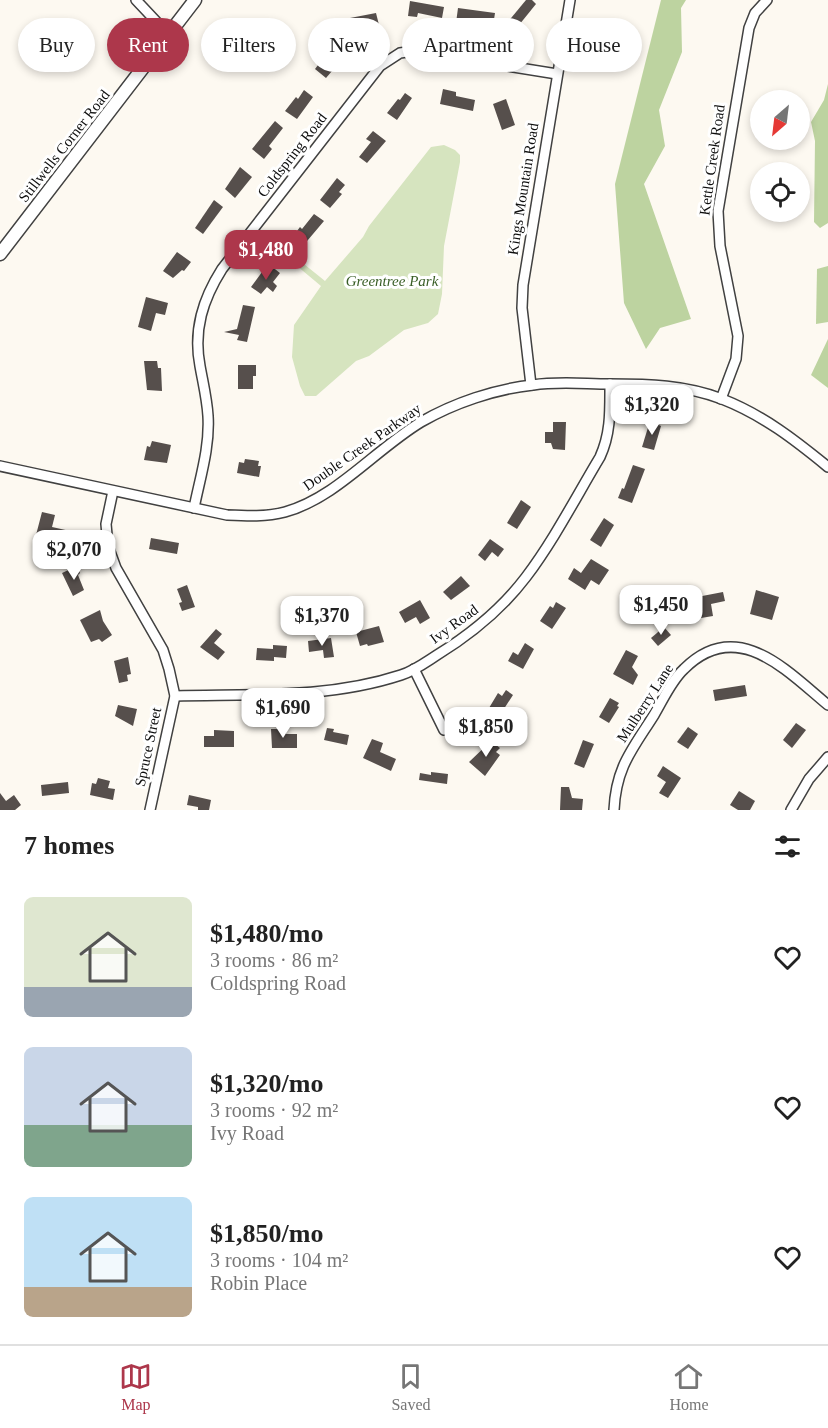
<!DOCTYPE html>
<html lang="en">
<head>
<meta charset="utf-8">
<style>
	:root { --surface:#fff; --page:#f2f2f2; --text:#222; --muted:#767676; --line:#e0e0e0; --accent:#ad374b }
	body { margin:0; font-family:Georgia,serif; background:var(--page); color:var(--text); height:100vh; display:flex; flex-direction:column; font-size:22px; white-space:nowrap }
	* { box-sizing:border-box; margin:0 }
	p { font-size:20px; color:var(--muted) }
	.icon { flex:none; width:33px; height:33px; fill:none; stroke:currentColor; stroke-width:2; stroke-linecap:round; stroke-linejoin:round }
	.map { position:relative; height:810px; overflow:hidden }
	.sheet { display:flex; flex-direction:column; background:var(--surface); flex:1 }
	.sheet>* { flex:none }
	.top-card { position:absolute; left:18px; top:18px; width:792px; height:54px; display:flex; gap:12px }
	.needle { width:39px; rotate:208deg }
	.controls { position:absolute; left:750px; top:90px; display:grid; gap:12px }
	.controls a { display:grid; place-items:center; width:60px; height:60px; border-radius:50%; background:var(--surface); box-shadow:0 3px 9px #0003; font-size:30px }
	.price { position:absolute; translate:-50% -51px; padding:0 14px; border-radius:12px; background:#fff; color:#222; font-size:20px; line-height:39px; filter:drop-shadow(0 2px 3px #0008) }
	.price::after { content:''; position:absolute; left:50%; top:36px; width:18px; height:14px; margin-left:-9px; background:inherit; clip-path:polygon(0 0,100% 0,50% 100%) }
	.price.current { background:var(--accent); color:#fff }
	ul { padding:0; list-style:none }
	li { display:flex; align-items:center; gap:18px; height:150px; padding:0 24px }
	li span { display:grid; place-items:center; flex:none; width:168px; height:120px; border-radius:9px; color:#555 }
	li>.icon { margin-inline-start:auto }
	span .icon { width:72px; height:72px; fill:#fffc; stroke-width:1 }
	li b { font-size:26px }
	h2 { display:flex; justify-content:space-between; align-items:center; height:72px; padding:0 24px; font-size:26px }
	.tag { padding:0 21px; border-radius:27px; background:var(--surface); box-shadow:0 3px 9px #0003; font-size:21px; line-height:54px }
	.tag.current { background:var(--accent); color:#fff }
	.tab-bar { display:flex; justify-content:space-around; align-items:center; height:84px; border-top:2px solid var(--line); background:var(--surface); font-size:16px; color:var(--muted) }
	.tab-bar a { display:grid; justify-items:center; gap:3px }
	.tab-bar .current { color:var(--accent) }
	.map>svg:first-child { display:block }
</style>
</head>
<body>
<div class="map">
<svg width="828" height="810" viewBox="0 0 828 810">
	<rect width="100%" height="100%" fill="#fdf9f1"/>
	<path fill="#d6e4bf" d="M444,145L455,150L460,155V162L444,246L442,294L438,314L428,323L404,330L369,356L356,361L316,396H305L300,386L292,357L294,325L321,286L260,235L263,231L325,281L363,237L369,226L431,147Z"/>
	<g fill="#bdd3a0">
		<path d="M661,0H686L681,8L682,52L659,110L665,146L644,184L691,319L660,328L646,349L624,303L615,184Z"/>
		<path d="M828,84V223L820,228L814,222L815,141L811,122L824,100Z"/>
		<path d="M828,266V322L816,324L817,269Z"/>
		<path d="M828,339V388L811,375Z"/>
	</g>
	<g fill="#564f4c">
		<path d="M526,0H532L536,4L515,30L507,23Z"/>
		<path d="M410,1L444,7L442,18L418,13L417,17L408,16Z"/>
		<path d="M458,8L495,13L493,26L468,22L467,25L456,23Z"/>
		<path d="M376,13L379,25L353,31L350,18Z"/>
		<path d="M337,40L347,47L330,69L332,71L326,78L315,69Z"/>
		<path d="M443,89L456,92V96L475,100L473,111L440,104Z"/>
		<path d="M304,90L313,97L297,119L285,111L296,97L298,99Z"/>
		<path d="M405,93L412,98L397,120L387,113L398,99L400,100Z"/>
		<path d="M506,99L515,125L502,130L493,104Z"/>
		<path d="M275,121L283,128L269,146L272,149L264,159L252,149Z"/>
		<path d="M373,131L386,141L367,163L359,157L371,142L366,139Z"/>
		<path d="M240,167L252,177L235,198L225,189Z"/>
		<path d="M337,178L345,185L339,192L342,194L330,208L320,200Z"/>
		<path d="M214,200L223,207L203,234L195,228Z"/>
		<path d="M314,214L324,221L302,247L291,239L300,227L302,229Z"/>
		<path d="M177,252L191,262L184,271L182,270L173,278L163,271Z"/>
		<path d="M271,266L280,273L273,282L277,286L273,292L267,287L261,294L251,287L262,272L265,274Z"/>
		<path d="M146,297L168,303L165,315L156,313L151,331L138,327Z"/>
		<path d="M243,305L255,307L247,342L237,340L239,335L224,332L237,329Z"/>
		<path d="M144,361H157L158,368H161L162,391L147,390Z"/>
		<path d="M238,365H256V376H253V389H238Z"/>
		<path d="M650,421L661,426L654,450L642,447Z"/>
		<path d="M553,422H566L565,450L553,449L551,443H545V432H553Z"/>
		<path d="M152,441L171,445L167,463L144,460L147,446L150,447Z"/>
		<path d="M245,459L259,461L258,466H261L259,477L237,473L239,462L244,463Z"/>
		<path d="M633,465L645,469L632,503L618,498L622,488L624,489Z"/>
		<path d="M521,500L531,507L517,529L507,523Z"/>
		<path d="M42,512L55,515L52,527L70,531L67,542L36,535Z"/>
		<path d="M604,518L614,525L601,547L590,540Z"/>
		<path d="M151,538L179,543L177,554L149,549Z"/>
		<path d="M490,539L504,549L498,557L492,552L485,561L478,555Z"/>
		<path d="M591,559L609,570L599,585L591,580L585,590L568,579L574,568L581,573Z"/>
		<path d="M77,566L80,573L78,575L84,590L73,596L62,573Z"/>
		<path d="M461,576L470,586L451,600L443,592Z"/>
		<path d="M187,585L195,607L182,611L179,603L182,602L177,589Z"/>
		<path d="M756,590L779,597L772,620L750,614Z"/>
		<path d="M723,592L725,601L711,604L713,616L701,618L697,597Z"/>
		<path d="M420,600L430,618L420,624L416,617L405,623L399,612Z"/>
		<path d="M556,602L566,608L552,629L540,621L550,606L553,608Z"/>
		<path d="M100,610L103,621L112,635L102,642L99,639L91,642L80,620Z"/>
		<path d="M379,626L384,642L368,646L367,644L360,646L356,632Z"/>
		<path d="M664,627L671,635L658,646L651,638Z"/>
		<path d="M216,629L222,634L214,643L225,652L218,660L200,647Z"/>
		<path d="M331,638L334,657L324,658L323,650L309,652L308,641Z"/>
		<path d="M525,643L534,649L523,669L508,661L513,652L518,655Z"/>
		<path d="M273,645L287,646L286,658L274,657V661L256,660L257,648L273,649Z"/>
		<path d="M626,650L638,656L632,667L638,675L633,685L613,674Z"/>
		<path d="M128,657L131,674L127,675L128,681L119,683L114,661Z"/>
		<path d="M745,685L747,696L715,701L713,690Z"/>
		<path d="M506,690L513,695L500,715L489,708L498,693L502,696Z"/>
		<path d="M610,698L619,703L617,706L619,707L609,723L599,717Z"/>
		<path d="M118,705L137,709L133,726L115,716Z"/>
		<path d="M796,723L806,730L792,748L783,740Z"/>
		<path d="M688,727L698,734L688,749L677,742Z"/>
		<path d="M327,728L334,729L333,732L349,735L347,745L324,740Z"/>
		<path d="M271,729H286V734H297V748H272Z"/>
		<path d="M214,730L234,731V747H204V736H214Z"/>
		<path d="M372,739L383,743L380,752L396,759L391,771L363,758Z"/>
		<path d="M583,740L594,744L584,768L574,764Z"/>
		<path d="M491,741L500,748L496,752L500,755L485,776L469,762Z"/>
		<path d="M663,766L681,778L668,798L659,793L666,782L657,776Z"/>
		<path d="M431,772L448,774L447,784L419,780L420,773L431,775Z"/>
		<path d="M98,778L110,781L108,788L115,789L113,800L90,795L92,783L96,784Z"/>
		<path d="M68,782L69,793L42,796L41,785Z"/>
		<path d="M561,787H569L572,798L583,799L582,810H560Z"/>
		<path d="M739,791L755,801L750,810H738L730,805Z"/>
		<path d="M0,793L6,801L14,795L21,805L15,810H0Z"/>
		<path d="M189,795L211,800L209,810H198V807L187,805Z"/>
	</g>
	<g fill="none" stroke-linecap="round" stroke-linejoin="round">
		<defs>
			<g id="minor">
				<path d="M136,0L169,35"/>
				<path d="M531,385L522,308L523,285L570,0"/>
				<path d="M721,399L736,359L738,336L720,246L718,211L749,28L755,13L767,0"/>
				<path d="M0,466L227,515C247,516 266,517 285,512C336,498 376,449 421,422C454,403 495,389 533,385C558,381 585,384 610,384C648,384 686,385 722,399C763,415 795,440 828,467"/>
				<path d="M113,491L106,524L108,546L116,568L163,650L169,669L175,696L150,810"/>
				<path d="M194,508C200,478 210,447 208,416C207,399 203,383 200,366C193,330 203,299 222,269L380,66L400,53L414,51L557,74"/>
				<path d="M414,669L444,730"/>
				<path d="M175,696C251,694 328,699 401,675C414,671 426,662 437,655C471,634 501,610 526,577C554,540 576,497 600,457C611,433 610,410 610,384"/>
				<path d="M614,810C616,767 632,750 654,715C663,700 671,681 684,669C737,616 787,671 828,705"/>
				<path d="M791,810L809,779L828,757"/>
			</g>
			<path id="tertiary" d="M0,254L195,0"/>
		</defs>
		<use href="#minor" stroke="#414141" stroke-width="12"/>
		<use href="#tertiary" stroke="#414141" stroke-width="15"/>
		<use href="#minor" stroke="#fff" stroke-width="9"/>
		<use href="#tertiary" stroke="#fff" stroke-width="12"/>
	</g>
	<g text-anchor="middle" stroke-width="6" stroke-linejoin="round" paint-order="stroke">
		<g font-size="15" fill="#0e0e0e" stroke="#fff">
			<text transform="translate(64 146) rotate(-52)" y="5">Stillwells Corner Road</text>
			<text transform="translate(292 155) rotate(-52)" y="5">Coldspring Road</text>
			<text transform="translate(712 160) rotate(-82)" y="5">Kettle Creek Road</text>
			<text transform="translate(523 189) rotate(-81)" y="5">Kings Mountain Road</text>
			<text transform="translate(362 447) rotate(-35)" y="5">Double Creek Parkway</text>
			<text transform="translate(454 624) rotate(-36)" y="5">Ivy Road</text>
			<text transform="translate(645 703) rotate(-57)" y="5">Mulberry Lane</text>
			<text transform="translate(148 747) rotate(-78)" y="5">Spruce Street</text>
		</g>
		<g font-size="15" font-style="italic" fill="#395e26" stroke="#fff">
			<text x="392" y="286">Greentree Park</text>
		</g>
	</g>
</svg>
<div class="controls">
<a><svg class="needle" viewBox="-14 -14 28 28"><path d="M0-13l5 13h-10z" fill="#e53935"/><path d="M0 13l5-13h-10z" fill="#767676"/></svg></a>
<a><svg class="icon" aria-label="locate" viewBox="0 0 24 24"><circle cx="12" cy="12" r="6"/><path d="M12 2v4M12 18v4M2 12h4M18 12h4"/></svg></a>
</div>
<b class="price current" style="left:266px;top:281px">$1,480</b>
<b class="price" style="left:652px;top:436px">$1,320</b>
<b class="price" style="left:74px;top:581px">$2,070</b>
<b class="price" style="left:661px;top:636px">$1,450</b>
<b class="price" style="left:322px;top:647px">$1,370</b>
<b class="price" style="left:283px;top:739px">$1,690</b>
<b class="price" style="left:486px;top:758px">$1,850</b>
<div class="top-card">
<a class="tag">Buy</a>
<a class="tag current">Rent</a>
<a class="tag">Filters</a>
<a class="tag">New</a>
<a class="tag">Apartment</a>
<a class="tag">House</a>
</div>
</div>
<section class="sheet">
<h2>7 homes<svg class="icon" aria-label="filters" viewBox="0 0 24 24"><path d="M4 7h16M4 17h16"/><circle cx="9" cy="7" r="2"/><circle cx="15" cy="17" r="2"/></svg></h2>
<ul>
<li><span style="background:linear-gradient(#dfe7d0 75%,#9aa5b1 0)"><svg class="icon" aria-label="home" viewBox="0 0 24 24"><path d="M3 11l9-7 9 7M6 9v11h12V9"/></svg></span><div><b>$1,480/mo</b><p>3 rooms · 86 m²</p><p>Coldspring Road</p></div><svg class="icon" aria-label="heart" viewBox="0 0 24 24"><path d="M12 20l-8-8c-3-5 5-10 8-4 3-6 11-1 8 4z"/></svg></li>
<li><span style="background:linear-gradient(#c9d6e8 65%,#7fa58c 0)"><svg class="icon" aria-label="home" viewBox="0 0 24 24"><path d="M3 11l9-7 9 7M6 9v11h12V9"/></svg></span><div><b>$1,320/mo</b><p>3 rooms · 92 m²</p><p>Ivy Road</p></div><svg class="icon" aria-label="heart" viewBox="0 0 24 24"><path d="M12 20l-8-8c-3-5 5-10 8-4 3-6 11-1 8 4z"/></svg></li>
<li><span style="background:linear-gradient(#bfe0f5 75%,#b9a48a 0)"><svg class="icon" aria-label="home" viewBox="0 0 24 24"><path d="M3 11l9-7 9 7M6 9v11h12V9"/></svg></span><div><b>$1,850/mo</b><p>3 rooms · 104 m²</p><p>Robin Place</p></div><svg class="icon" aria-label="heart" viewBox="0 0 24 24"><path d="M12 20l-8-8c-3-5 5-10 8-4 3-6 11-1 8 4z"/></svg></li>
</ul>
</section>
<nav class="tab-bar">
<a class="current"><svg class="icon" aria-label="map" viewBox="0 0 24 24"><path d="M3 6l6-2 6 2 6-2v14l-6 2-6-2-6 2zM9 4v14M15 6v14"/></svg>Map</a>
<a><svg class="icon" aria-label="saved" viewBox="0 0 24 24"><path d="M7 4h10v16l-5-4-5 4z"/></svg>Saved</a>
<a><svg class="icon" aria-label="home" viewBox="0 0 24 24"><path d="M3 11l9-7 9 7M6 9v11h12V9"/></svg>Home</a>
</nav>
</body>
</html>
